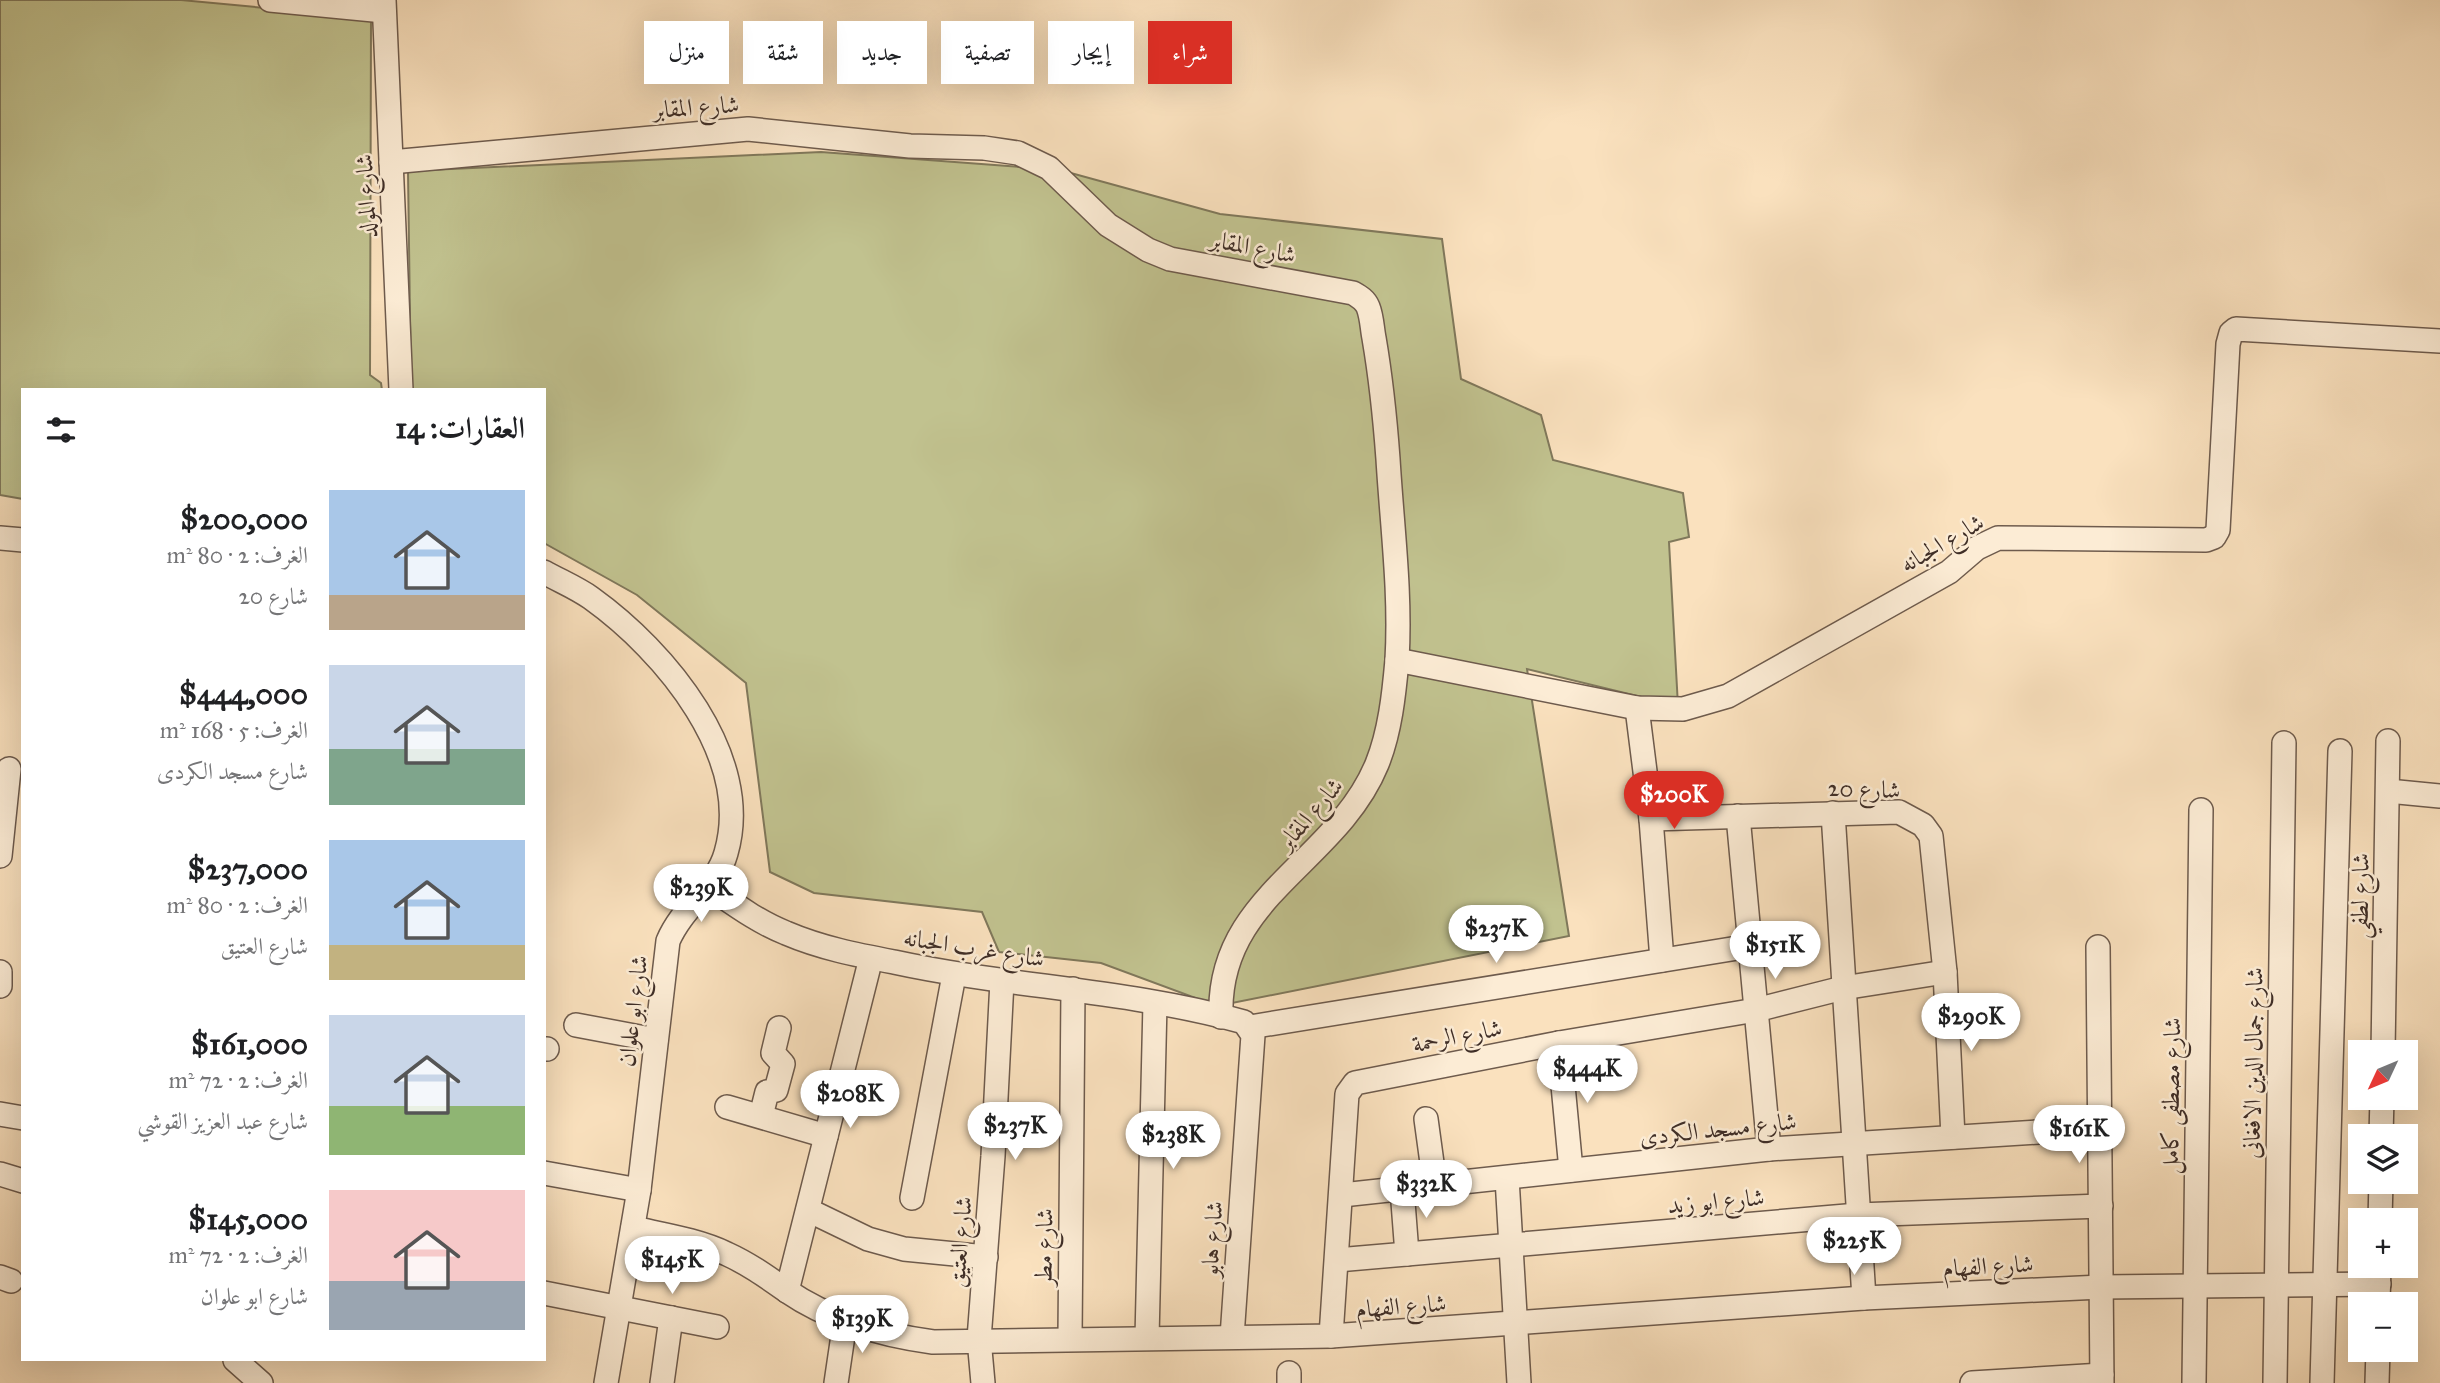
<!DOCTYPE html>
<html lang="ar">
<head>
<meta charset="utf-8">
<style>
	:root { --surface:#fff; --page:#f2f2f2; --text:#202124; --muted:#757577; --accent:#d93025 }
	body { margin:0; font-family:"IM FELL Great Primer",Amiri,serif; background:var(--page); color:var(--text); direction:rtl; height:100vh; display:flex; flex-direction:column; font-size:26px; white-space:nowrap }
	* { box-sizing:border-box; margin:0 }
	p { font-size:23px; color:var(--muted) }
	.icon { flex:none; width:38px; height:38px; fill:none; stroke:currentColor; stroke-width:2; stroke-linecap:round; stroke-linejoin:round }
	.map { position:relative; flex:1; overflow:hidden; direction:ltr }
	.panel { position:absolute; left:21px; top:388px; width:525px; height:973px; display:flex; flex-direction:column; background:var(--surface); border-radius:0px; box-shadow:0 7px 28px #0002; direction:rtl }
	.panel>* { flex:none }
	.hud { position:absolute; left:567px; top:21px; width:665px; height:63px; direction:rtl; display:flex; gap:14px }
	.needle { width:46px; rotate:226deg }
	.controls { position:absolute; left:2348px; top:1040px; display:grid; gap:14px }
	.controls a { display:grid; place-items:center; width:70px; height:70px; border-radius:0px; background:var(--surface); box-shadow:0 7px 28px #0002; font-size:35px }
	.price { position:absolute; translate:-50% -60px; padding:0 16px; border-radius:24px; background:#fff; color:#222; font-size:23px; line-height:46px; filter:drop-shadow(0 2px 4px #0008) }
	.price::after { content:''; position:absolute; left:50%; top:42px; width:21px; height:16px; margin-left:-10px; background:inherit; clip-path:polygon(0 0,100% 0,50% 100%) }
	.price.current { background:var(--accent); color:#fff }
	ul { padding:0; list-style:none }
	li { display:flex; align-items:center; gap:21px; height:175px; padding:0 21px }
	li span { display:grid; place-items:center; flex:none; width:196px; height:140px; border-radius:0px; color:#555 }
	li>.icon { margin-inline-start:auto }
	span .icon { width:84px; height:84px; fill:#fffc; stroke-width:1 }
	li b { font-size:30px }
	h2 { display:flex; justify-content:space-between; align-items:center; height:84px; padding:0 21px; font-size:30px }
	.chip { padding:0 24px; border-radius:0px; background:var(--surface); box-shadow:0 7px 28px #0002; font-size:24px; line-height:63px }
	.chip.current { background:var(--accent); color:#fff }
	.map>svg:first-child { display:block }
</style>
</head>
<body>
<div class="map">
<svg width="2440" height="1383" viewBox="0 0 2440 1383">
	<rect width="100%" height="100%" fill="#fae1be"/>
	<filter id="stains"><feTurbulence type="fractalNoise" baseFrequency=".00286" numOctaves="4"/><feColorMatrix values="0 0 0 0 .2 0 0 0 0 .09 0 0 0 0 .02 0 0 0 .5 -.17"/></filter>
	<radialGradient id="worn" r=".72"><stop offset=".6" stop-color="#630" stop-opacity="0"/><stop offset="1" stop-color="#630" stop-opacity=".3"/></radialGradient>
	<g fill="#c1c28f" stroke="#80785b" stroke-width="2">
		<path d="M0,0H181L371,18L370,375L381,383L382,390H23V499L0,495Z"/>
		<path d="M821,152L1060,170L1220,214L1442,239L1461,379L1541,415L1553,460L1683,493L1689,537L1669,542L1678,706L1527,669L1569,936L1217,1006L1101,963L999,952L982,912L814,893L770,872L746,683L637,595L544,543V390H411L408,171Z"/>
	</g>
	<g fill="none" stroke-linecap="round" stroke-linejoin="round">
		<defs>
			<g id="minor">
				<path d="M270,0L384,11"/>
				<path d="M384,0L401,390"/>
				<path d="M391,162L748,129L910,146L984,148L1018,153L1049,168L1108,225L1148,250L1170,259L1353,293C1360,297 1365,300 1368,307C1372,317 1372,328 1374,338C1381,379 1385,418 1388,459C1392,526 1401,593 1397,660C1394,694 1390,732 1377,764C1336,864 1216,896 1221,1017"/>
				<path d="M0,538L23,540"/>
				<path d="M544,572C560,581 577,588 591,598C665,651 754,757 726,853C717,886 683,906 668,941L639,1190L606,1383"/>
				<path d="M1397,660L1637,708L1683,709L1728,696L1949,572L1977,548L1998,538L2206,540L2214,537L2218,530L2228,344L2231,333L2236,329L2440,341"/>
				<path d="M1637,708L1651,819L1662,960"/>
				<path d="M2388,791L2440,796"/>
				<path d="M1833,813L1864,1298"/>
				<path d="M1738,816L1769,1149"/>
				<path d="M1651,819L1899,812L1923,825L1931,836L1945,972L1953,1137"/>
				<path d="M0,856L9,769"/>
				<path d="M709,887C734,904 758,922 786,933C821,948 857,955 894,962C1009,987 1130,990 1244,1022L1253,1035L1232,1337"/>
				<path d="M2098,947L2102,1383"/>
				<path d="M0,972V986"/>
				<path d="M576,1025L656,1040"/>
				<path d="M1250,1027L1750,946"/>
				<path d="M1559,1043L1571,1170"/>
				<path d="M544,1049H547"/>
				<path d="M2383,1052L2388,741"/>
				<path d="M727,1107L826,1136"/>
				<path d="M0,1114L23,1118"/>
				<path d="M761,1116L767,1092L776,1090L783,1064L773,1053L779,1028"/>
				<path d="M1426,1119L1435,1185"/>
				<path d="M2381,1136L2382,1097"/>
				<path d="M544,1173L639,1190"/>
				<path d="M0,1174L23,1181"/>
				<path d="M1507,1178L1519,1383"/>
				<path d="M1402,1189L1407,1254"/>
				<path d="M1342,1195L1769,1149L2101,1128"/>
				<path d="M912,1198L954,975"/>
				<path d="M808,1210L868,1239L904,1249L986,1257"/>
				<path d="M2380,1220L2381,1181"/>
				<path d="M633,1228C664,1235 698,1240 727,1254C749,1264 767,1277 787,1291C831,1321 881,1335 933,1342L1331,1336L1864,1298L2101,1287L2379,1284"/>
				<path d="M1337,1260L1858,1215L2101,1206"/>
				<path d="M0,1277L11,1281"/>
				<path d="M787,1291L871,958"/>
				<path d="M544,1293L717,1327"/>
				<path d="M2378,1304L2379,1265"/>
				<path d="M1331,1336L1347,1094L1355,1083L1559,1043L1756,1010L1843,988L1945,972"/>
				<path d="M1070,1338L1073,989"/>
				<path d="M1147,1338L1155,1003"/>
				<path d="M235,1360L261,1383"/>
				<path d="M1289,1373V1383"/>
				<path d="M662,1383L671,1318"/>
				<path d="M836,1383L845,1322"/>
				<path d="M983,1383L979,1339L993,1156L1002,981"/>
				<path d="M1972,1383L2102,1375"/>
				<path d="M2194,1383L2201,810"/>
				<path d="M2275,1383L2284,743"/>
				<path d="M2322,1383L2340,751"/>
				<path d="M2377,1383L2378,1349"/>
			</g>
		</defs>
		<use href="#minor" stroke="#6e5b4d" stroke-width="26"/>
		<use href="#minor" stroke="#fcecd5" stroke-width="23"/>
	</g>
	<g text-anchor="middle" stroke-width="5" stroke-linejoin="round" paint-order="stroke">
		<g font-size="24" fill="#3f2e27" stroke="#fcecd5">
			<text transform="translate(696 107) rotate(-4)" y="8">شارع المقابر</text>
			<text transform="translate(366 196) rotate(-93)" y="8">شارع المولد</text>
			<text transform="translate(1253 247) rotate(11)" y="8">شارع المقابر</text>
			<text transform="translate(1942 543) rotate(-30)" y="8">شارع الجبانه</text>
			<text transform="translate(1864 789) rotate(2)" y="8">شارع 20</text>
			<text transform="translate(1310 814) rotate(-49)" y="8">شارع المقابر</text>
			<text transform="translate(2360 896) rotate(-89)" y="8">شارع لطفي</text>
			<text transform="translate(974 948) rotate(9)" y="8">شارع غرب الجبانه</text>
			<text transform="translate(633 1011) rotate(-83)" y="8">شارع ابو علوان</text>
			<text transform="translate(1457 1036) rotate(-11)" y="8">شارع الرحمة</text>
			<text transform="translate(2253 1063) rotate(-89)" y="8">شارع جمال الدين الافغانى</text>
			<text transform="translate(2171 1096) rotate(-89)" y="8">شارع مصطفى كامل</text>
			<text transform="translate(1718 1129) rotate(-6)" y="8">شارع مسجد الكردى</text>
			<text transform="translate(1716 1201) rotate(-5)" y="8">شارع ابو زيد</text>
			<text transform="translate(1212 1239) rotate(-86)" y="8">شارع هابو</text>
			<text transform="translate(960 1242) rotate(-85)" y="8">شارع العتيق</text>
			<text transform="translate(1044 1247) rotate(-89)" y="8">شارع مطر</text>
			<text transform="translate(1988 1266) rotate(-3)" y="8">شارع الفهام</text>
			<text transform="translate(1401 1306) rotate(-4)" y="8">شارع الفهام</text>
		</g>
	</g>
	<rect width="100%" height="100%" filter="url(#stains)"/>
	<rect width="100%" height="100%" fill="url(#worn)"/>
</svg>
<div class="controls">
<a><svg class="needle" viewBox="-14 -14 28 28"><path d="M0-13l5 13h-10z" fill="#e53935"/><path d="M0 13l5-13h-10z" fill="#757577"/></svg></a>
<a><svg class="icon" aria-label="layers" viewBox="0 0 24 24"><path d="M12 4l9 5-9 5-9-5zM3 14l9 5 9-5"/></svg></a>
<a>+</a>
<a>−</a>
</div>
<b class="price current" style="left:1674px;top:831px">$200K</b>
<b class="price" style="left:701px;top:924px">$239K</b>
<b class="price" style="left:1496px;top:965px">$237K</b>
<b class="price" style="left:1775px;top:981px">$151K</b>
<b class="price" style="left:1971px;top:1053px">$290K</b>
<b class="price" style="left:1587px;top:1105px">$444K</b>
<b class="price" style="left:850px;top:1130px">$208K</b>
<b class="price" style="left:1015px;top:1162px">$237K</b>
<b class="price" style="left:2079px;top:1165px">$161K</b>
<b class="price" style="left:1173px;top:1171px">$238K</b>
<b class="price" style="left:1426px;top:1220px">$332K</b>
<b class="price" style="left:1854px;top:1277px">$225K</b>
<b class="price" style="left:672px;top:1296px">$145K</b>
<b class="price" style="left:862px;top:1355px">$139K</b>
<div class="hud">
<a class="chip current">شراء</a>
<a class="chip">إيجار</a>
<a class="chip">تصفية</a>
<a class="chip">جديد</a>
<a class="chip">شقة</a>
<a class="chip">منزل</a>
</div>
<section class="panel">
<h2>العقارات: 14<svg class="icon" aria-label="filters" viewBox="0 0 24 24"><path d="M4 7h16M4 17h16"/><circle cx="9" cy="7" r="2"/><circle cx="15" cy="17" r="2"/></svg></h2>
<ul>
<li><span style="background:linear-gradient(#a9c7e8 75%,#b9a48a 0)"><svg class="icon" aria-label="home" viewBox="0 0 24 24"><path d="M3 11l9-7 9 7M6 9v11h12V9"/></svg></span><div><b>$200,000</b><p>الغرف: 2 · 80 m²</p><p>شارع 20</p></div></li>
<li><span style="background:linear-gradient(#c9d6e8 60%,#7fa58c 0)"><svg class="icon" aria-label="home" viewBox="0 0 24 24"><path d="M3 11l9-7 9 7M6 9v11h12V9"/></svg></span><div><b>$444,000</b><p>الغرف: 5 · 168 m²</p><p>شارع مسجد الكردى</p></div></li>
<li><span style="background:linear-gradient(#a9c7e8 75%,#c2b280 0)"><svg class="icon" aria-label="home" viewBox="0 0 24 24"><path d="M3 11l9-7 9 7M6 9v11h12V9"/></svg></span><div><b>$237,000</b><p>الغرف: 2 · 80 m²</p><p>شارع العتيق</p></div></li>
<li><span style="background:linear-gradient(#c9d6e8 65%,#8fb573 0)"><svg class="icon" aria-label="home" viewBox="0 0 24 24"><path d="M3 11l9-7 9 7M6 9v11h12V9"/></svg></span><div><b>$161,000</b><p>الغرف: 2 · 72 m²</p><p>شارع عبد العزيز القوشي</p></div></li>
<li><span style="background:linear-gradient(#f6c9c9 65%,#9aa5b1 0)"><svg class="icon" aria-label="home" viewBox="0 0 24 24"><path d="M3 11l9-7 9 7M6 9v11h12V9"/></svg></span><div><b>$145,000</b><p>الغرف: 2 · 72 m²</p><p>شارع ابو علوان</p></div></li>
</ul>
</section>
</div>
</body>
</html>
